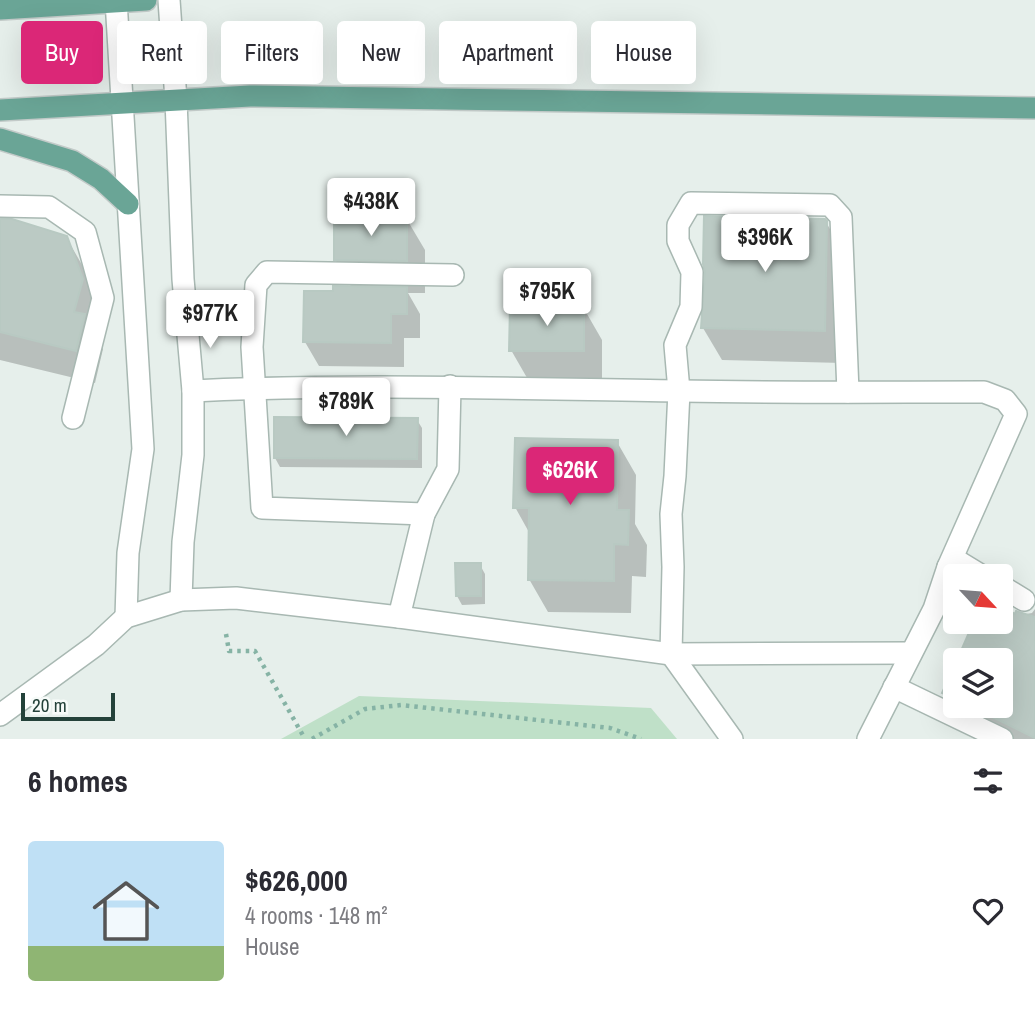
<!DOCTYPE html>
<html lang="en">
<head>
<meta charset="utf-8">
<style>
	:root { --surface:#fff; --page:#f7f7f7; --text:#2b2b33; --muted:#7c7c81; --line:#e1e1e2; --accent:#db2777 }
	body { margin:0; font-family:"Archivo Narrow",sans-serif; background:var(--page); color:var(--text); height:100vh; display:flex; flex-direction:column; font-size:26px; white-space:nowrap }
	* { box-sizing:border-box; margin:0 }
	p { font-size:23px; color:var(--muted) }
	.icon { flex:none; width:38px; height:38px; fill:none; stroke:currentColor; stroke-width:2; stroke-linecap:round; stroke-linejoin:round }
	.map { position:relative; height:739px; overflow:hidden }
	.drawer { display:flex; flex-direction:column; background:var(--surface); flex:1 }
	.drawer>* { flex:none }
	.guide { position:absolute; left:21px; top:21px; width:994px; height:63px; display:flex; gap:14px }
	.needle { width:46px; rotate:116deg }
	.controls { position:absolute; left:943px; top:564px; display:grid; gap:14px }
	.controls a { display:grid; place-items:center; width:70px; height:70px; border-radius:7px; background:var(--surface); box-shadow:0 7px 28px #0002; font-size:35px }
	.scale { position:absolute; left:21px; bottom:18px; width:94px; box-sizing:border-box; padding-left:7px; border:4px solid #24423a; border-top:0; font-size:19px; line-height:24px; white-space:nowrap; color:#24423a; -webkit-text-stroke:5px #f7fbf9; paint-order:stroke }
	.price { position:absolute; translate:-50% -60px; padding:0 16px; border-radius:7px; background:#fff; color:#222; font-size:23px; line-height:46px; filter:drop-shadow(0 2px 4px #0008) }
	.price::after { content:''; position:absolute; left:50%; top:42px; width:21px; height:16px; margin-left:-10px; background:inherit; clip-path:polygon(0 0,100% 0,50% 100%) }
	.price.on { background:var(--accent); color:#fff }
	ul { padding:0; list-style:none }
	li { display:flex; align-items:center; gap:21px; height:175px; padding:0 28px }
	li+li { border-top:2px solid var(--line) }
	li span { display:grid; place-items:center; flex:none; width:196px; height:140px; border-radius:7px; color:#555 }
	li>.icon { margin-inline-start:auto }
	span .icon { width:84px; height:84px; fill:#fffc; stroke-width:1 }
	li b { font-size:30px }
	h2 { display:flex; justify-content:space-between; align-items:center; height:84px; padding:0 28px; font-size:30px }
	.chip { padding:0 24px; border-radius:7px; background:var(--surface); box-shadow:0 7px 28px #0002; font-size:24px; line-height:63px }
	.chip.on { background:var(--accent); color:#fff }
	.map>svg:first-child { display:block }
</style>
</head>
<body>
<div class="map">
<svg width="1035" height="739" viewBox="0 0 1035 739">
	<rect width="100%" height="100%" fill="#e6efeb"/>
	<path fill="#bfe0c8" d="M359,696L651,708L677,739H281Z"/>
	<g fill="#0003">
		<path d="M406,218L425,250V293H408L420,314V338H404V367L319,366L305,342L335,293L352,288L335,259Z"/>
		<path d="M6,221L62,234L66,237L85,270L101,313L95,335L103,349L95,383L0,360V225Z"/>
		<path d="M826,222L845,256L843,363L722,360L703,328Z"/>
		<path d="M583,307L602,340V383H530L511,350Z"/>
		<path d="M417,420L422,428V468L280,467L275,458Z"/>
		<path d="M617,442L636,475L635,524L647,545L646,577L632,576L631,613L548,612L529,579L530,534L515,507Z"/>
		<path d="M480,565L485,574V604L462,605L457,596Z"/>
		<path d="M1001,609L1015,616L1032,613L1035,609V739H994L964,724L946,693L956,671V705H1001Z"/>
	</g>
	<g fill="#bbcac4" stroke="#b8c9c2" stroke-width="2">
		<path d="M334,216H407V261L334,260Z"/>
		<path d="M704,216L825,219L827,221L825,331L701,328L705,272L703,264Z"/>
		<path d="M0,219H12L67,236L83,279L74,312L85,314L76,351L0,332Z"/>
		<path d="M333,286L407,287V314H391V343L303,342L304,291H333Z"/>
		<path d="M510,305L584,306V351H509Z"/>
		<path d="M274,417L418,418L417,459L274,458Z"/>
		<path d="M515,438L618,440L617,510H629L628,545L614,544V581L528,580L529,508H513Z"/>
		<path d="M455,563H481V596H456Z"/>
		<path d="M1001,607L1015,614L1016,611L1035,617V738L968,705H1001V660H957L974,621H1001Z"/>
		<path d="M956,662V699L942,693Z"/>
	</g>
	<g fill="none" stroke-linecap="round" stroke-linejoin="round">
		<defs>
			<g id="minor">
				<path d="M116,0L143,449L128,553L126,617"/>
				<path d="M169,0L176,100L183,279L193,391V455L183,542L181,600"/>
				<path d="M0,206L49,207L85,232L103,298L73,418"/>
				<path d="M193,391C355,383 518,389 681,391C782,393 883,392 984,392L1005,400L1016,414L948,567L934,609L868,739"/>
				<path d="M424,514L262,508L252,347L256,285L267,272L453,275"/>
				<path d="M948,567L959,562L982,576"/>
				<path d="M1001,586L1024,600"/>
				<path d="M399,617L424,514L448,469L450,386"/>
				<path d="M671,654L911,653"/>
				<path d="M671,654L732,739"/>
				<path d="M894,687L1002,739"/>
				<path d="M0,715L96,645L126,617L181,600L236,598L399,617L671,654L673,567L671,514L675,476L679,391L675,345L691,307L692,272L678,241V225L691,203L830,205L841,217L848,392"/>
			</g>
			<g id="major">
				<path d="M0,9L146,0"/>
				<path d="M0,110L250,96L1035,108"/>
				<path d="M0,139L72,161L101,179L128,204"/>
			</g>
		</defs>
		<use href="#minor" stroke="#a8b8b2" stroke-width="24"/>
		<use href="#major" stroke="#c2cac8" stroke-width="24"/>
		<g stroke="#86b3a5" stroke-width="4.5" stroke-dasharray="3.5 5" stroke-linecap="butt">
			<path d="M226,634L229,651H255L305,739"/>
			<path d="M312,739L365,709L401,705L610,728L641,739"/>
		</g>
		<use href="#minor" stroke="#fff" stroke-width="21"/>
		<use href="#major" stroke="#6aa596" stroke-width="21"/>
	</g>
</svg>
<div class="controls">
<a><svg class="needle" viewBox="-14 -14 28 28"><path d="M0-13l5 13h-10z" fill="#e53935"/><path d="M0 13l5-13h-10z" fill="#7c7c81"/></svg></a>
<a><svg class="icon" aria-label="layers" viewBox="0 0 24 24"><path d="M12 4l9 5-9 5-9-5zM3 14l9 5 9-5"/></svg></a>
</div>
<div class="scale">20 m</div>
<b class="price" style="left:371px;top:238px">$438K</b>
<b class="price" style="left:765px;top:274px">$396K</b>
<b class="price" style="left:547px;top:328px">$795K</b>
<b class="price" style="left:210px;top:350px">$977K</b>
<b class="price" style="left:346px;top:438px">$789K</b>
<b class="price on" style="left:570px;top:507px">$626K</b>
<div class="guide">
<a class="chip on">Buy</a>
<a class="chip">Rent</a>
<a class="chip">Filters</a>
<a class="chip">New</a>
<a class="chip">Apartment</a>
<a class="chip">House</a>
</div>
</div>
<section class="drawer">
<h2>6 homes<svg class="icon" aria-label="filters" viewBox="0 0 24 24"><path d="M4 7h16M4 17h16"/><circle cx="9" cy="7" r="2"/><circle cx="15" cy="17" r="2"/></svg></h2>
<ul>
<li><span style="background:linear-gradient(#bfe0f5 75%,#8fb573 0)"><svg class="icon" aria-label="home" viewBox="0 0 24 24"><path d="M3 11l9-7 9 7M6 9v11h12V9"/></svg></span><div><b>$626,000</b><p>4 rooms · 148 m²</p><p>House</p></div><svg class="icon" aria-label="heart" viewBox="0 0 24 24"><path d="M12 20l-8-8c-3-5 5-10 8-4 3-6 11-1 8 4z"/></svg></li>
</ul>
</section>
</body>
</html>
